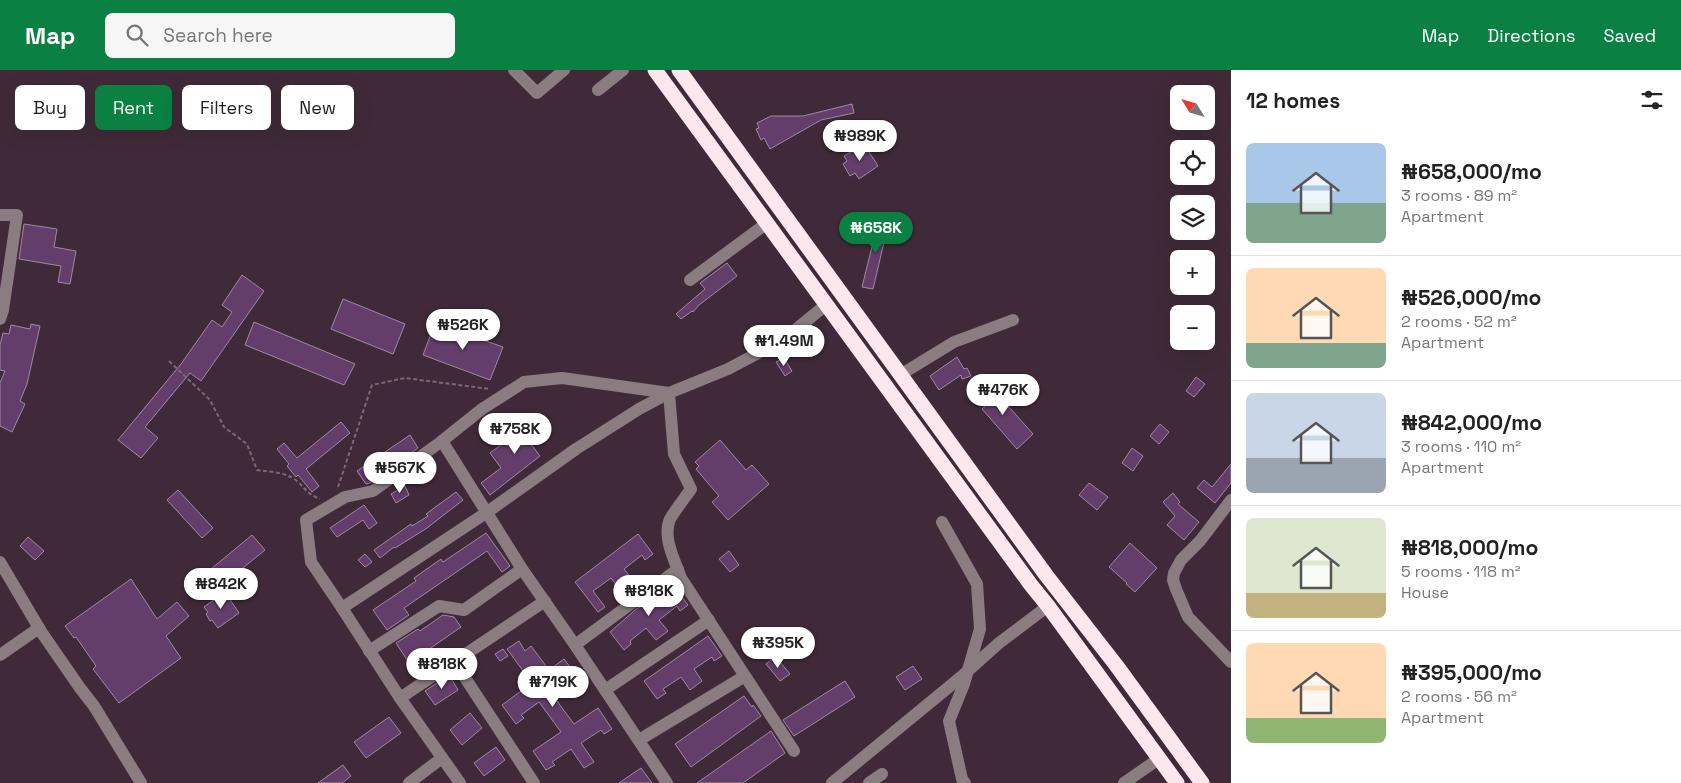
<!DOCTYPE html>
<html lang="en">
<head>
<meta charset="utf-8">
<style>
	:root { --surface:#fff; --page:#f6f6f6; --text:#222; --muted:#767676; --line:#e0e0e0; --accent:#0b8043 }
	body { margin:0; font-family:"Space Grotesk",sans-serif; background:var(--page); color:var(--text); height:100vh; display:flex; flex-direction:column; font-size:19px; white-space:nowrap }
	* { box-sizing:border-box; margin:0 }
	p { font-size:16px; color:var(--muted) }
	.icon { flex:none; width:28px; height:28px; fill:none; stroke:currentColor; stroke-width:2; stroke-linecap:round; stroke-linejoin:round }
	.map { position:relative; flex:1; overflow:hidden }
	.panel { display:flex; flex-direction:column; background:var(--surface); width:450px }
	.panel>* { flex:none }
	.top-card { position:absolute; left:15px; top:15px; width:475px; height:45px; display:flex; gap:10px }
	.needle { width:32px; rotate:307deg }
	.fabs { position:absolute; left:1170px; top:15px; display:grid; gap:10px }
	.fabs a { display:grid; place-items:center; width:45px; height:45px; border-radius:8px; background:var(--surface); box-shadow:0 5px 20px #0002; font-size:25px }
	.price { position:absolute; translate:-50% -42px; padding:0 11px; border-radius:18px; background:#fff; color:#222; font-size:16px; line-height:32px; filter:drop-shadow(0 1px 2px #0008) }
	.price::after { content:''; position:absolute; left:50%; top:30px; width:15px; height:11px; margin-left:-8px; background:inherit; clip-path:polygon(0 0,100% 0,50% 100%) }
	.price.on { background:var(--accent); color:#fff }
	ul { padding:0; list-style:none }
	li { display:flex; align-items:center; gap:15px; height:125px; padding:0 15px }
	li+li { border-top:1px solid var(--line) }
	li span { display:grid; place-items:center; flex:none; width:140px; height:100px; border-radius:8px; color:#555 }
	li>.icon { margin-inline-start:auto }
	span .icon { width:60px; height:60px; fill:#fffc; stroke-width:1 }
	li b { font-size:21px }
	h2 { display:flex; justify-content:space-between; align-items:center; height:60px; padding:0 15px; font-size:21px }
	.tag { padding:0 18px; border-radius:8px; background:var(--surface); box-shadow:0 5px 20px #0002; font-size:18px; line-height:45px }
	.tag.on { background:var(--accent); color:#fff }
	header { display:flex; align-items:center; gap:30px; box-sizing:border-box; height:70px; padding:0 25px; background:var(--accent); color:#fff }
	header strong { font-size:24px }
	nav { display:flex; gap:28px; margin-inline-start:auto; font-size:18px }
	.search { width:350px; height:45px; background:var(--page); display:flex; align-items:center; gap:12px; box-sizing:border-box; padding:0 18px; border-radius:8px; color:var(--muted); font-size:19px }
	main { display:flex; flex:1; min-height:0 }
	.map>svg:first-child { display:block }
</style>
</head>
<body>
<header>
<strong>Map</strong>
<div class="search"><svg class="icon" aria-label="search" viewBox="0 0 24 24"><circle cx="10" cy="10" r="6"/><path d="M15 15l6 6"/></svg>Search here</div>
<nav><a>Map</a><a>Directions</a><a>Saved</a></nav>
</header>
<main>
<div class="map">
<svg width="1231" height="713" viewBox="0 0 1231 713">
	<rect width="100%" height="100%" fill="#402a39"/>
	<g fill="#633e6b" stroke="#9d8aa1">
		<path d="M852,34L854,43L821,50L770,79L764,68L761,70L756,59L759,58L757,53L771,46H803Z"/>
		<path d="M864,74L878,96L859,109L855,103L850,106L843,94L847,91L844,86Z"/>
		<path d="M879,148L889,151L873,219L862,217Z"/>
		<path d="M24,154L57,159L54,177L76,181L70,214L58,212L61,196L19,189Z"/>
		<path d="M727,193L737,206L699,235L693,242L692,241L681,249L676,244L705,219L700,213Z"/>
		<path d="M242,205L264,221L201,311L190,303L145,357L158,368L141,388L118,370L181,294L212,250L222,257L232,242L222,235Z"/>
		<path d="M343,229L405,254L393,284L331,259Z"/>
		<path d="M254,252L355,294L344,315L245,275Z"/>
		<path d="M435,253L503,277L490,310L423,285Z"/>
		<path d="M31,254L40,256L27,314L20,331L25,334L12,362L0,356V313L5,301L0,300V275L3,263L9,264L11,255L30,259Z"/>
		<path d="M957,287L964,299L967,298L971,306L962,309L961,305L939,320L930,306Z"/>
		<path d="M784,288L792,301L785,306L776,292Z"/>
		<path d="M1196,307L1205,314L1194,327L1186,321Z"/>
		<path d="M989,310L995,317L993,319L1033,364L1017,379L982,339L986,335L976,321Z"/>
		<path d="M540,343L548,354L528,370L540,386L490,425L481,413L501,398L490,383L534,350L533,348Z"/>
		<path d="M341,352L350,363L306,399L319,416L312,422L298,405L296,407L287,396L289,394L277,379L284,373L297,388Z"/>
		<path d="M1160,354L1169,362L1159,374L1150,366Z"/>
		<path d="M410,365L418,378L370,413L366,414L357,401Z"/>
		<path d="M720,370L746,400L752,395L769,414L728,450L712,432L719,426L696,399L699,396L695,392Z"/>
		<path d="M1132,378L1143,386L1133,401L1122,393Z"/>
		<path d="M1231,394V413L1215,433L1197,418L1204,410L1212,417Z"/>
		<path d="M1089,413L1108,427L1097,440L1079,425Z"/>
		<path d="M405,416L409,425L396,433L391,424Z"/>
		<path d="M178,420L213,458L202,468L167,430Z"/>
		<path d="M456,422L463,430L427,458L395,478L394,477L380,488L374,480L411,454L412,456L428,446L426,444Z"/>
		<path d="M1173,423L1180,432L1178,434L1199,452L1184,470L1167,455L1175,446L1163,432Z"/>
		<path d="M364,435L377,453L369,459L363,450L337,467L330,458Z"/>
		<path d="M486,463L510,496L502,502L487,481L404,538L409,545L387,560L373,540L416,511L414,508L441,489L443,492Z"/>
		<path d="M638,464L653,484L645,490L642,485L624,499L639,518L626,528L611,508L593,521L605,537L598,542L575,512Z"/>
		<path d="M252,465L265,480L223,514L211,499Z"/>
		<path d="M28,467L44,481L35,490L20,476Z"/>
		<path d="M1130,473L1157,498L1135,522L1126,514L1127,513L1109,497Z"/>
		<path d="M729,481L739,495L730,502L719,489Z"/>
		<path d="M365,484L372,492L365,497L358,490Z"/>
		<path d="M131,509L157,549L177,532L189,546L166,566L181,588L119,633L93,599L96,596L76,567L74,568L65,556Z"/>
		<path d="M672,514L688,535L680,541L677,536L659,550L668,561L656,570L646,558L630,571L631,574L624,580L610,562L635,540Z"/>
		<path d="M225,522L239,543L218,558L212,550L210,551L206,544L208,542L204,537Z"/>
		<path d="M443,545L454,547L461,557L409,593L396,573L418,559L420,561Z"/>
		<path d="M708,566L722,586L714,591L712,587L694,599L702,611L690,620L681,607L663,619L666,623L657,629L644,611Z"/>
		<path d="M519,571L525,581L531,576L549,600L564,589L576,605L551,623L574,654L598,638L612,659L604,664L601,660L581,673L594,692L584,698L571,679L552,692L555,695L546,700L533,681L561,662L539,632L521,645L524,648L516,654L502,635L532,613L507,579Z"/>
		<path d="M503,579L508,586L500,591L495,584Z"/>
		<path d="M775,586L790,604L780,611L766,594Z"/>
		<path d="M913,596L922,609L905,620L896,607Z"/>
		<path d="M449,605L458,620L435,635L425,621Z"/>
		<path d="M845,611L855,627L794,666L783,650Z"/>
		<path d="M744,626L752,637L753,635L761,646L691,697L675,674Z"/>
		<path d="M470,643L482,658L462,675L450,660Z"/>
		<path d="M389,647L401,663L366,688L354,672Z"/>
		<path d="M771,661L785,683L743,713H697Z"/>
		<path d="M496,677L505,690L484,706L474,693Z"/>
		<path d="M343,695L351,706L342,713H318Z"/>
		<path d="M641,698L652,713H619Z"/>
	</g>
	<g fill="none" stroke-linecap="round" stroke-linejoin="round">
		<g stroke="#7c6875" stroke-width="2" stroke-dasharray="4 2.5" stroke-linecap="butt">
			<path d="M169,291L210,330L224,357L247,374L257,400C271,402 287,402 298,412C308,421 306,423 320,429"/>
			<path d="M338,417L372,315L405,308L490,319"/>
		</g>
		<g stroke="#8a7c80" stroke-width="12">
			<path d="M514,0L537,23L564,0"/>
			<path d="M598,20L623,0"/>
			<path d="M0,145H17L3,240L0,249"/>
			<path d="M690,210L767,153"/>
			<path d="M900,305L954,272L1013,250"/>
			<path d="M1231,430L1200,471L1181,490L1174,503L1173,510L1176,519L1188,547L1231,592"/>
			<path d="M942,452L977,514L980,559L964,614L949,651L962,709L965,713"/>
			<path d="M0,492L42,563L80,618L94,636L141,713"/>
			<path d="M342,538L311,492L306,450L345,427L373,421L442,371"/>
			<path d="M575,575L678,499"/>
			<path d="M369,581L439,536L464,540L522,499"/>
			<path d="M0,585L39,558"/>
			<path d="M454,591L534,713"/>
			<path d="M605,620L709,550"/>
			<path d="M400,628L545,531"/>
			<path d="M639,670L745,606"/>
			<path d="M409,713L442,688"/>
			<path d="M460,713L400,628L342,538L486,443L576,379L639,339L669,323L728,299L783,270L827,234"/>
			<path d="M667,713L575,575L522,499L442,371L482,339L524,312L562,308L669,323L674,384L691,419C684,429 676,439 670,449C662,467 675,491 681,508L794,681"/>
			<path d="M832,713L961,607L999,573L1048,536"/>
			<path d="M869,713L882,704"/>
			<path d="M1124,713L1160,688"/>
		</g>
		<g stroke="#fbe7ed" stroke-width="15">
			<path d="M655,0L1031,515L1048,536L1177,713"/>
			<path d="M679,0L1046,505L1116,595L1202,713"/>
		</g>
	</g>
</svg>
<div class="fabs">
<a><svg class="needle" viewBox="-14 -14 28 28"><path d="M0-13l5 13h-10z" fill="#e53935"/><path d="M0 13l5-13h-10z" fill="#767676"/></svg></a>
<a><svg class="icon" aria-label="locate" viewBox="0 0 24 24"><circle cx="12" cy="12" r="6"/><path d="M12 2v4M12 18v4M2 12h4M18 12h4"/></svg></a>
<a><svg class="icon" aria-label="layers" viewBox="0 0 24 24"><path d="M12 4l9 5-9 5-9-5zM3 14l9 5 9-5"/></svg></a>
<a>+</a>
<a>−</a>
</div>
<b class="price" style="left:860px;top:92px">₦989K</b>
<b class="price on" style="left:876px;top:184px">₦658K</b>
<b class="price" style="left:463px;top:281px">₦526K</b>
<b class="price" style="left:784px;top:297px">₦1.49M</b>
<b class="price" style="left:1003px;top:346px">₦476K</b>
<b class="price" style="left:515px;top:385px">₦758K</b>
<b class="price" style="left:400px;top:424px">₦567K</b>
<b class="price" style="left:221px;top:540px">₦842K</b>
<b class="price" style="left:649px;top:547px">₦818K</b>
<b class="price" style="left:778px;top:599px">₦395K</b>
<b class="price" style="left:442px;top:620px">₦818K</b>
<b class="price" style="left:553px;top:638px">₦719K</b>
<div class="top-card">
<a class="tag">Buy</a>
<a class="tag on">Rent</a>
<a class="tag">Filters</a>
<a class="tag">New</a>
</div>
</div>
<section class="panel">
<h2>12 homes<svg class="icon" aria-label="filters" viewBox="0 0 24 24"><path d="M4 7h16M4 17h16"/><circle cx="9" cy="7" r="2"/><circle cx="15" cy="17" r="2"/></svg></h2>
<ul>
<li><span style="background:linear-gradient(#a9c7e8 60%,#7fa58c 0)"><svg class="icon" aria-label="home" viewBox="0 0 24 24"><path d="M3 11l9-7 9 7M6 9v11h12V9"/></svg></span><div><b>₦658,000/mo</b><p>3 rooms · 89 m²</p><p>Apartment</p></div></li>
<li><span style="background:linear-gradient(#ffd9b3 75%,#7fa58c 0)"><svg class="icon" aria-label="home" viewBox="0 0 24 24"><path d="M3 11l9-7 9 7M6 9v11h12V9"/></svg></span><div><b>₦526,000/mo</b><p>2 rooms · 52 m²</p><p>Apartment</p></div></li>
<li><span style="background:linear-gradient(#c9d6e8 65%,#9aa5b1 0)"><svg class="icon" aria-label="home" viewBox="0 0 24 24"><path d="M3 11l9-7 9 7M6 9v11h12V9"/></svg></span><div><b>₦842,000/mo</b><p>3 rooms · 110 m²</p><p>Apartment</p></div></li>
<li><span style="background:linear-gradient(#dfe7d0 75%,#c2b280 0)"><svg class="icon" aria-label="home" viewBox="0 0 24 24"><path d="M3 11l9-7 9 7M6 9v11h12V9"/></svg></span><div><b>₦818,000/mo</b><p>5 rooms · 118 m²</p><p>House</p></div></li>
<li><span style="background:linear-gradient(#ffd9b3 75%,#8fb573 0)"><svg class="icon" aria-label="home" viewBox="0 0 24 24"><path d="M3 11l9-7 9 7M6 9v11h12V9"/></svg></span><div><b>₦395,000/mo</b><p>2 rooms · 56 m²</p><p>Apartment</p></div></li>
</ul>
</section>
</main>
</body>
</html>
